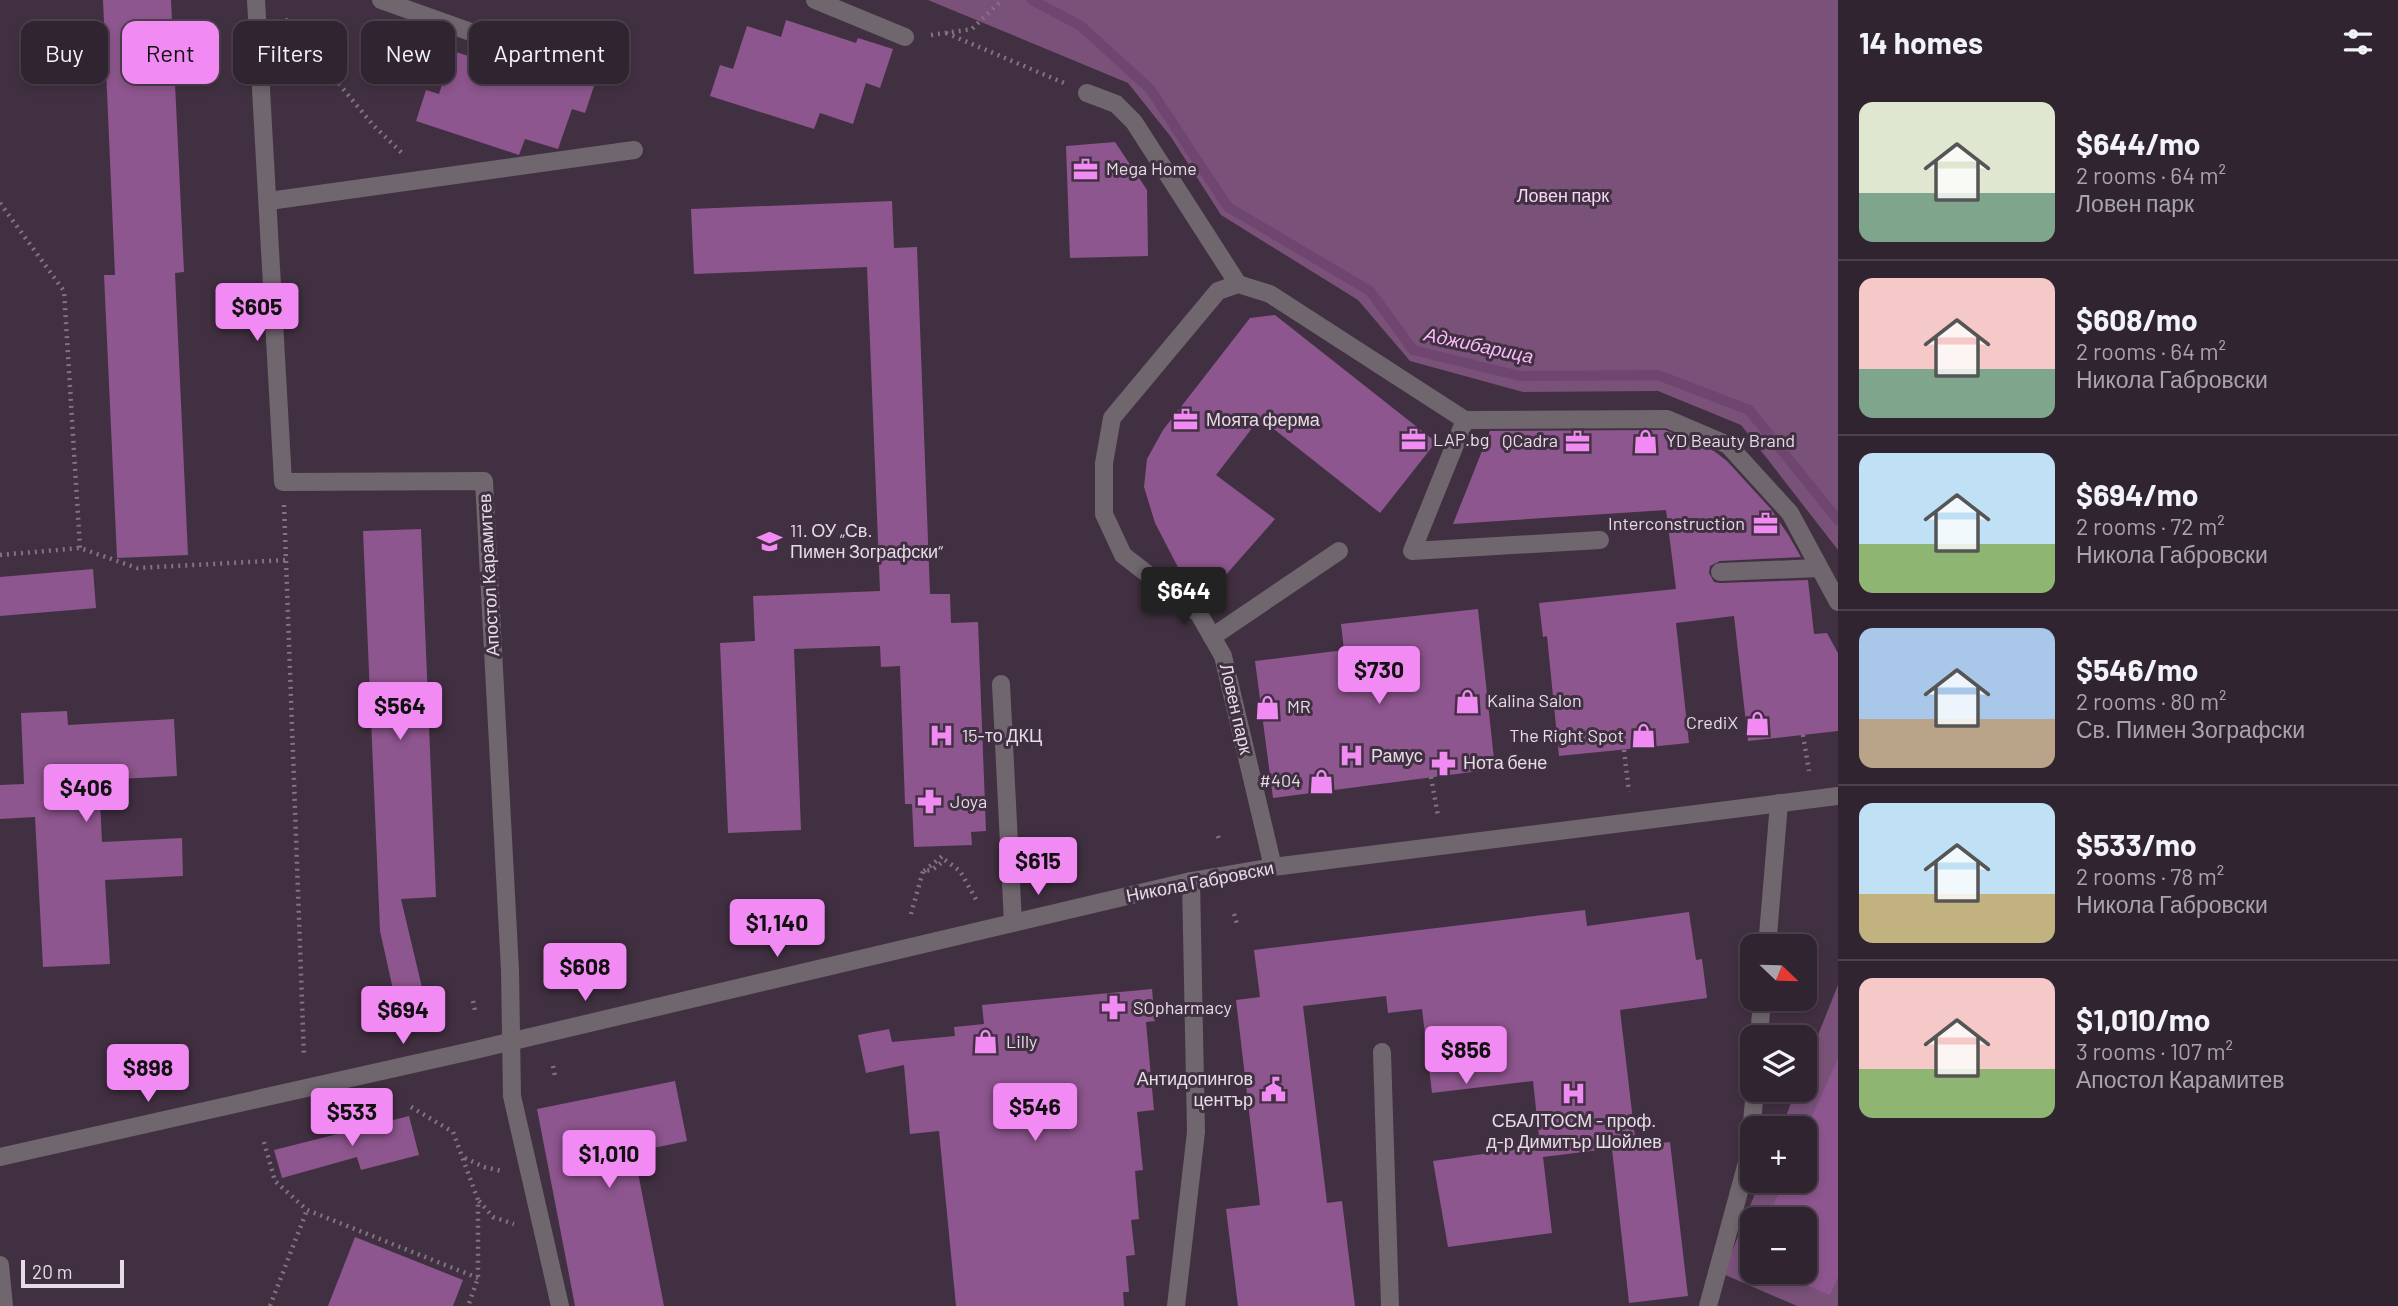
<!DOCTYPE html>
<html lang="en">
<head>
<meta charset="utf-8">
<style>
	:root { --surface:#312431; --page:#3d303d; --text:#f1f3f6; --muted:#a8a4ab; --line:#4c414d; --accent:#f28af3 }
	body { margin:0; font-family:Barlow,sans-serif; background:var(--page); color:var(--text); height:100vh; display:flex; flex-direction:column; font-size:26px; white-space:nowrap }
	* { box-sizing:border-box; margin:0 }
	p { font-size:23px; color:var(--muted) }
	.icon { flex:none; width:38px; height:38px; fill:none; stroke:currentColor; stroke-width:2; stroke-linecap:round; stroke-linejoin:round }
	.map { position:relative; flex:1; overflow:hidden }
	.sheet { display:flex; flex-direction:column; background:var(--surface); width:560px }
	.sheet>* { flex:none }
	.hud { position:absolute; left:21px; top:21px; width:665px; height:63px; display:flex; gap:14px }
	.needle { width:46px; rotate:113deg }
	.buttons { position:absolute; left:1740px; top:934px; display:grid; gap:14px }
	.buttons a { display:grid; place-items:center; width:77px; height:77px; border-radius:14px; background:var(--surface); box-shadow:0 4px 10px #0003,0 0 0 2px var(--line); font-size:35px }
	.scale { position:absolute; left:21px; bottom:18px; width:103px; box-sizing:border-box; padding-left:7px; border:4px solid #e6dbe6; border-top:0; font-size:19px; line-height:24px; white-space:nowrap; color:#e6dbe6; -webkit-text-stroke:5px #413041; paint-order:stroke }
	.price { position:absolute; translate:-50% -60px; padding:0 16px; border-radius:7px; background:var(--accent); color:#111; font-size:23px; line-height:46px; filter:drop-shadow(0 2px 4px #0008) }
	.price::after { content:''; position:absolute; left:50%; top:42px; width:21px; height:16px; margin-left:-10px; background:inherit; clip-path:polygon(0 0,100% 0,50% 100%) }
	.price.active { background:#222; color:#fff }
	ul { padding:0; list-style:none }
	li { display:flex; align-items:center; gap:21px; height:175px; padding:0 21px }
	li+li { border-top:2px solid var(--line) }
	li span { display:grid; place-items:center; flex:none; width:196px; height:140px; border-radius:14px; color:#555 }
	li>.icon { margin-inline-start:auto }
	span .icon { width:84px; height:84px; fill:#fffc; stroke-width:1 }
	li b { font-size:30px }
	h2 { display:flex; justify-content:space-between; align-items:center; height:84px; padding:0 21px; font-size:30px }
	.tag { padding:0 24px; border-radius:14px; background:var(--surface); box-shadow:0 4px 10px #0003,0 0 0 2px var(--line); font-size:24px; line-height:63px }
	.tag.active { background:var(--accent); color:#111 }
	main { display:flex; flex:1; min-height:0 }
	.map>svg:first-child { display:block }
</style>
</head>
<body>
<main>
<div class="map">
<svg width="1838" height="1306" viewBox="0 0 1838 1306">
	<rect width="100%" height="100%" fill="#413041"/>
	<g fill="#795179" fill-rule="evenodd">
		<path d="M928,0H1838V550L1741,425L1658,391L1523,392L1410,361L1358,300L1221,215L1171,137L1128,83Z"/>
		<path d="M1838,985V1306H1797L1723,1274L1760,1181H1804V1129H1781L1796,1090H1804V1070ZM1752,1220H1804V1272H1752Z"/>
	</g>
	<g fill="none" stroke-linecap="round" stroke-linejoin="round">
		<path stroke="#6e466f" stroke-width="10" d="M1032,0L1081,26L1150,89L1228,207L1370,291L1413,350L1520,376L1658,375L1749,410L1838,520"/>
	</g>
	<g fill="#8d568e">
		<path d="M103,0H171L184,272L175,273L188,555L117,558L104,275H115Z"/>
		<path d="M786,20L856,43L858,38L893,49L880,88L866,83L853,124L820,113L814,129L710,96L720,65L733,69L747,26L781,37Z"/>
		<path d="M492,46L561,68L564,63L598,74L585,113L572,109L558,149L525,139L519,155L416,121L426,90L439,94L453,51L487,62Z"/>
		<path d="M1115,142L1147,190L1148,256L1070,258L1066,146Z"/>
		<path d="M892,201L894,248L917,247L930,594H950L951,623L978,622L986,831L971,832L972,845L914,847L912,804H905L900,666L881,667L880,646L794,649L801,830L728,833L720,643L755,641L753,596L880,591L867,267L694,274L691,209Z"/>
		<path d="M1275,315L1436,442L1380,513L1260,418L1216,475L1275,519L1202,602L1181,573L1155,523L1144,487L1147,459L1163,430L1250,318Z"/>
		<path d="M1665,430L1714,451L1727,461L1771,509L1789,536L1801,557L1720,561L1710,566L1709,573L1714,582L1720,583L1808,580L1814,634L1827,633L1838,653V731L1748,741L1734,616L1676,623L1689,743L1559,756L1547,636L1543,637L1539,603L1676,589L1666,510L1453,524L1490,431Z"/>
		<path d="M421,529L436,897L401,899L424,996L396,1003L380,931L363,531Z"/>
		<path d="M93,569L96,608L0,616V577Z"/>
		<path d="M1478,609L1495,769L1273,798L1255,661L1344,650L1341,624Z"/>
		<path d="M67,711L68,725L174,719L177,776L99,780L102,842L182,838L183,876L105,880L110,964L43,967L35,817L0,819V785L24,784L21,713Z"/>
		<path d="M1585,910L1587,926L1689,912L1696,960L1702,959L1707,998L1620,1010L1636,1146L1670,1142L1688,1296L1629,1303L1612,1149L1632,1146L1543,1157L1552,1233L1448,1247L1433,1161L1540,1146L1533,1081L1432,1093L1422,1009L1388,1013L1386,996L1303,1006L1327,1203L1342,1201L1355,1306H1238L1226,1209L1260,1205L1236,1000L1260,997L1254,950Z"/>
		<path d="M1152,989L1155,1021L1146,1022L1154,1110L1137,1112L1143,1170L1135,1171L1139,1219L1131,1220L1135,1255L1126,1256L1129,1292H1123L1124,1306H956L939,1131L910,1134L904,1065L866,1073L858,1035L889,1029L892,1042L955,1036L954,1027L984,1024L982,1005Z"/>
		<path d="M1838,1058V1277L1830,1295L1804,1284V1220H1767L1784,1181H1804V1134Z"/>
		<path d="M675,1081L687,1141L634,1152L664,1306H575L537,1109Z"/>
		<path d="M409,1116L419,1155L361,1170L357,1157L282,1178L274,1150Z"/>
		<path d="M355,1237L463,1280L453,1306H328Z"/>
	</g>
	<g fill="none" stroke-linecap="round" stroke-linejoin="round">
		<g stroke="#827382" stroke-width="4.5" stroke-dasharray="2 5" stroke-linecap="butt">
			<path d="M285,19L373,125L404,155"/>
			<path d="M946,33L1064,83"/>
			<path d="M931,35L972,29L1002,0"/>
			<path d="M0,203L64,291L80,548"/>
			<path d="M284,505L304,1057"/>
			<path d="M0,555L80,548L137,568L286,560"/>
			<path d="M1803,735L1809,771"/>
			<path d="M1624,750L1629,792"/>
			<path d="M1431,777L1438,816"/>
			<path d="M1218,836L1220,841"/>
			<path d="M945,860L960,871L978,903"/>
			<path d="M924,871L945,854"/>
			<path d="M911,914L923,871L932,870L945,860"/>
			<path d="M1234,914L1237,924"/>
			<path d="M473,1001L475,1010"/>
			<path d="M553,1066L555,1076"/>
			<path d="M411,1107L453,1132L478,1200V1278L468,1306"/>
			<path d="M264,1142L275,1181L307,1210L478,1278"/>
			<path d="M465,1158L484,1167L502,1171"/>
			<path d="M479,1201L493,1217L514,1224"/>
			<path d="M270,1306L307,1210"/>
		</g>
		<g stroke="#6f666e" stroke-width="18">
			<path d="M256,0L283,482L484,481L510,970L512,1096L560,1306"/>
			<path d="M381,0L468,31"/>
			<path d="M815,0L905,37"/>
			<path d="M1087,93L1116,104L1134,122L1238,284"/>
			<path d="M269,201L634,150"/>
			<path d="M1465,420L1412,551L1600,540"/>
			<path d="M1720,572L1819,568"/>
			<path d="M1212,637L1339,551"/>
			<path d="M1001,684L1013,923"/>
			<path d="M1273,867L1223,656L1199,614L1123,555L1104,514V463L1112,418L1218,291L1238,284L1270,294L1465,420L1667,419L1728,445L1790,513L1838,602"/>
			<path d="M1767,947L1779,803"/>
			<path d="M1759,1038L1762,999"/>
			<path d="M1382,1052L1390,1306"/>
			<path d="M0,1157L471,1051L1191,881L1273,867L1838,796"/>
			<path d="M0,1265L4,1306"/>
			<path d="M1176,1306L1196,1132L1191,881"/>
			<path d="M1708,1306L1749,1155L1755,1090"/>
		</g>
	</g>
	<defs>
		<symbol id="office-bare" viewBox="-9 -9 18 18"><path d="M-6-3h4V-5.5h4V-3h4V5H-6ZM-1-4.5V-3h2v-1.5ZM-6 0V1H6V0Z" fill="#f28af3" stroke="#413041" stroke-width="2.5" paint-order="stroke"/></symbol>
		<symbol id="shop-bare" viewBox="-9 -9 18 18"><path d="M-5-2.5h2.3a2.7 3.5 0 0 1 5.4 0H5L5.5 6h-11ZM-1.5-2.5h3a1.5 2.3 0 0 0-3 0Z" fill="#f28af3" stroke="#413041" stroke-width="2.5" paint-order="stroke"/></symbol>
		<symbol id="school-bare" viewBox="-9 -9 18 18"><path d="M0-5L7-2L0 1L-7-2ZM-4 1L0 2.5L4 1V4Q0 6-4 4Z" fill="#f28af3" stroke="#413041" stroke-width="2.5" paint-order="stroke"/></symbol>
		<symbol id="hospital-bare" viewBox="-9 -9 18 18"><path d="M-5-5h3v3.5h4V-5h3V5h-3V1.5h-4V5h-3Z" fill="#f28af3" stroke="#413041" stroke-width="2.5" paint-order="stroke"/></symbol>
		<symbol id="pharmacy-bare" viewBox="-9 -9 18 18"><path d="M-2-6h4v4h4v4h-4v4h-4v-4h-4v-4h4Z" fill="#f28af3" stroke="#413041" stroke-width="2.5" paint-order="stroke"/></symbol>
		<symbol id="civic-bare" viewBox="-9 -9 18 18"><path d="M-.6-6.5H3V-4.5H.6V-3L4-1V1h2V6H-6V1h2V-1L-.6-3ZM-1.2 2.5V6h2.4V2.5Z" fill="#f28af3" stroke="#413041" stroke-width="2.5" paint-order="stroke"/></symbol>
	</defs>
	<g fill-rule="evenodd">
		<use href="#office-bare" x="1068" y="152" width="35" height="35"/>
		<use href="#office-bare" x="1168" y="402" width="35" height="35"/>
		<use href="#office-bare" x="1396" y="422" width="35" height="35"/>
		<use href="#office-bare" x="1560" y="424" width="35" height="35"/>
		<use href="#shop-bare" x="1628" y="424" width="35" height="35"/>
		<use href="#office-bare" x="1748" y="506" width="35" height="35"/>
		<use href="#school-bare" x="752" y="524" width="35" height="35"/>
		<use href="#shop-bare" x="1450" y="684" width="35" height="35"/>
		<use href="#shop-bare" x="1250" y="690" width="35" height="35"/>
		<use href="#shop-bare" x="1740" y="706" width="35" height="35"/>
		<use href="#hospital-bare" x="924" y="718" width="35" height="35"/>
		<use href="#shop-bare" x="1626" y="718" width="35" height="35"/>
		<use href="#hospital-bare" x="1334" y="738" width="35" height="35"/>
		<use href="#pharmacy-bare" x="1426" y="746" width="35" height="35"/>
		<use href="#shop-bare" x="1304" y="764" width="35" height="35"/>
		<use href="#pharmacy-bare" x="912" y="784" width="35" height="35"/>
		<use href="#pharmacy-bare" x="1096" y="990" width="35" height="35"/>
		<use href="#shop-bare" x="968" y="1024" width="35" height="35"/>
		<use href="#civic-bare" x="1256" y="1072" width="35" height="35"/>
		<use href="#hospital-bare" x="1556" y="1076" width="35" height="35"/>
	</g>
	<g text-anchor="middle" stroke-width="6" stroke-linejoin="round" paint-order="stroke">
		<g font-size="18" fill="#e6dbe6" stroke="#413041" text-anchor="start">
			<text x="1106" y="175">Mega Home</text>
			<text x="1206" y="426">Моята ферма</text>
			<text x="1433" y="446">LAP.bg</text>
			<text x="1558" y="447" text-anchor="end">QCadra</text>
			<text x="1666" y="447">YD Beauty Brand</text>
			<text x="1745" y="530" text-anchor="end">Interconstruction</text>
			<text x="790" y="537">11. ОУ „Св.<tspan x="790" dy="21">Пимен Зографски“</tspan></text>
			<text x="1487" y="707">Kalina Salon</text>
			<text x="1287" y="713">MR</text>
			<text x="1738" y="729" text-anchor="end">CrediX</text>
			<text x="962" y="742">15-то ДКЦ</text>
			<text x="1624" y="742" text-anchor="end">The Right Spot</text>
			<text x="1371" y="762">Рамус</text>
			<text x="1463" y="769">Нота бене</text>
			<text x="1301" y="787" text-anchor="end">#404</text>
			<text x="950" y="808">Joya</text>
			<text x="1133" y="1014">SOpharmacy</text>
			<text x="1006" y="1048">Lilly</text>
			<text x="1253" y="1085" text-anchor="end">Антидопингов<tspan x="1253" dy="21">център</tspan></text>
			<text x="1574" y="1127" text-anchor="middle">СБАЛТОСМ - проф.<tspan x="1574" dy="21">д-р Димитър Шойлев</tspan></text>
		</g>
		<g font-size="18" fill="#f6d6f5" stroke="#413041">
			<text x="1563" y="202">Ловен парк</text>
		</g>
		<g font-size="18" fill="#e6dbe6" stroke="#413041">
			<text transform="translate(489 575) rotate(-93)" y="6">Апостол Карамитев</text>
			<text transform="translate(1236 709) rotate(77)" y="6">Ловен парк</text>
			<text transform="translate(1200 882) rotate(-11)" y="6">Никола Габровски</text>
		</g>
		<g font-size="19" font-style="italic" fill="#fabbfa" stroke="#413041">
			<text transform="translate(1479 345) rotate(12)" y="7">Аджибарица</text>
		</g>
	</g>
</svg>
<div class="buttons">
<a><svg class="needle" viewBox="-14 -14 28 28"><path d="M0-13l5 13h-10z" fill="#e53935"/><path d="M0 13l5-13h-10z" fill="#a8a4ab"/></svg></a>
<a><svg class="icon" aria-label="layers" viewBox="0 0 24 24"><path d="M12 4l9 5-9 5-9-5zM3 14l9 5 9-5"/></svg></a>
<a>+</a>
<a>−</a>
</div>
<div class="scale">20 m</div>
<b class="price" style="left:257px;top:343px">$605</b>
<b class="price active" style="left:1184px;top:627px">$644</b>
<b class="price" style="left:1379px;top:706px">$730</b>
<b class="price" style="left:400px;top:742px">$564</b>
<b class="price" style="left:86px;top:824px">$406</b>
<b class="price" style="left:1038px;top:897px">$615</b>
<b class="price" style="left:777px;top:959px">$1,140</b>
<b class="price" style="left:585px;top:1003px">$608</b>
<b class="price" style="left:403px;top:1046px">$694</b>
<b class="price" style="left:1466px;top:1086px">$856</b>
<b class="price" style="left:148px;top:1104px">$898</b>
<b class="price" style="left:1035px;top:1143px">$546</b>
<b class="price" style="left:352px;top:1148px">$533</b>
<b class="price" style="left:609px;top:1190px">$1,010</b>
<div class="hud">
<a class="tag">Buy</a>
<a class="tag active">Rent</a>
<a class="tag">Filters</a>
<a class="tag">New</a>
<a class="tag">Apartment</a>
</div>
</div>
<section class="sheet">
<h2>14 homes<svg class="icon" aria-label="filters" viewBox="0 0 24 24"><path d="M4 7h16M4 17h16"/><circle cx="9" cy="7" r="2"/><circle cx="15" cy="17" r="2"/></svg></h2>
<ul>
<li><span style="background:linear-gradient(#dfe7d0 65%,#7fa58c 0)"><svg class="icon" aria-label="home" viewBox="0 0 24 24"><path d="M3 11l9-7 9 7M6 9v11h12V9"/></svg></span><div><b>$644/mo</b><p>2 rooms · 64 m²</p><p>Ловен парк</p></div></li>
<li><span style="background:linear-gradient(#f6c9c9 65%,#7fa58c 0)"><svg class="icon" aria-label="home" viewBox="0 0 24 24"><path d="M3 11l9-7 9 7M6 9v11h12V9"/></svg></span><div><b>$608/mo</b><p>2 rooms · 64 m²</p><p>Никола Габровски</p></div></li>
<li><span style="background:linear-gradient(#bfe0f5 65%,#8fb573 0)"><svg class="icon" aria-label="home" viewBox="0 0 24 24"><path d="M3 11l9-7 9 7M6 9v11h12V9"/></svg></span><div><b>$694/mo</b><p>2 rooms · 72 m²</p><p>Никола Габровски</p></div></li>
<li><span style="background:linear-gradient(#a9c7e8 65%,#b9a48a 0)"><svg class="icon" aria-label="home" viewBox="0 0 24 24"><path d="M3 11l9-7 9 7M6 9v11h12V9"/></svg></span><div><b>$546/mo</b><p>2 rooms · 80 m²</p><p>Св. Пимен Зографски</p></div></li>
<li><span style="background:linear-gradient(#bfe0f5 65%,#c2b280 0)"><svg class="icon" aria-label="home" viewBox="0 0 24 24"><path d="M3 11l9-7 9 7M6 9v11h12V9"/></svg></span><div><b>$533/mo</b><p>2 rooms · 78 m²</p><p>Никола Габровски</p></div></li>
<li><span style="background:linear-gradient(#f6c9c9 65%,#8fb573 0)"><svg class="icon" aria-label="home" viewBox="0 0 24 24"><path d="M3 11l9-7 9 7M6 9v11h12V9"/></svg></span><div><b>$1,010/mo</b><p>3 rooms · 107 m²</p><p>Апостол Карамитев</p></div></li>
</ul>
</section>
</main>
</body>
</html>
